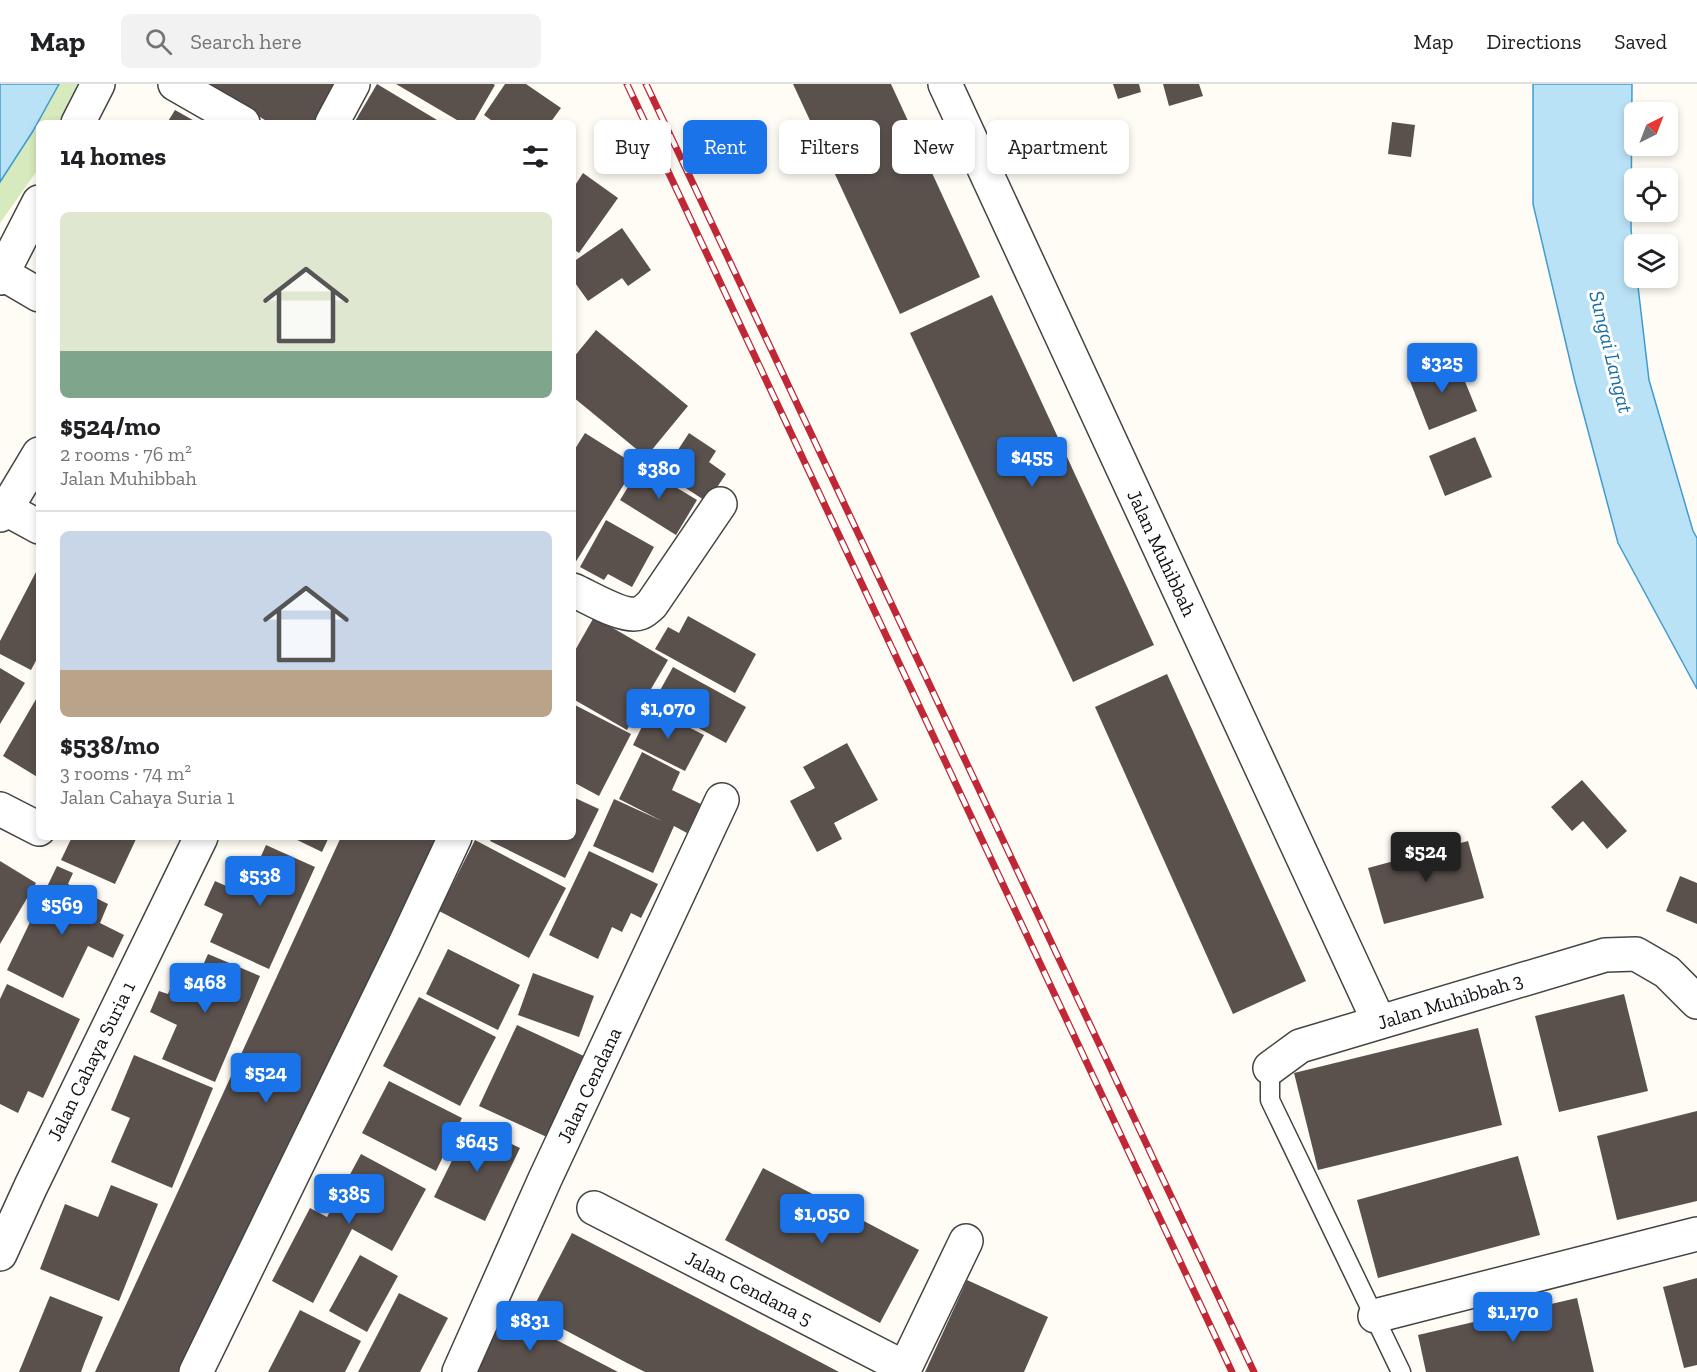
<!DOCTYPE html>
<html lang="en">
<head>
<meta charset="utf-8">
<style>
	:root { --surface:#fff; --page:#f2f2f2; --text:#202124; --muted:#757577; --line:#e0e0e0; --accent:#1a73e8 }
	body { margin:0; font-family:"Zilla Slab",serif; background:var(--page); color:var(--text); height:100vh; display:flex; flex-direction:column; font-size:22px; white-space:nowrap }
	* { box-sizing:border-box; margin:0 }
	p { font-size:20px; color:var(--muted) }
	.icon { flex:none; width:33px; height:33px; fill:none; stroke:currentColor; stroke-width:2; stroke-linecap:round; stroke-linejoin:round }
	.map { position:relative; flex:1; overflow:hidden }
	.sheet { position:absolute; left:36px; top:36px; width:540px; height:720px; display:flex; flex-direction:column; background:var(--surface); border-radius:9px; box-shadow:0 3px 9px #0003 }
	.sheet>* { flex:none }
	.banner { position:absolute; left:594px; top:36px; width:570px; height:54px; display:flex; gap:12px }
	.needle { width:39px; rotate:42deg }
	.fabs { position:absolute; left:1624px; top:18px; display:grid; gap:12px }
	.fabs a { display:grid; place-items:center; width:54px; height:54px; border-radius:9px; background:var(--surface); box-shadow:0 3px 9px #0003; font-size:30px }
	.price { position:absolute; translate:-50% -51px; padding:0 14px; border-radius:6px; background:var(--accent); color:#fff; font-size:20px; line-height:39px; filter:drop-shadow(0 2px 3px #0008) }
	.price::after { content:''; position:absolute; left:50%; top:36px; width:18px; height:14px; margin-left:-9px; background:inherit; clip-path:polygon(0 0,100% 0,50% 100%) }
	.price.on { background:#222; color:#fff }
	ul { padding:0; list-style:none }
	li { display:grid; align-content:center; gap:12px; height:318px; padding:0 24px }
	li+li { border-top:2px solid var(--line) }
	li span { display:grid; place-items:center; height:186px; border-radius:9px; color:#555 }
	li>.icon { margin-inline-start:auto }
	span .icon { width:108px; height:108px; fill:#fffc; stroke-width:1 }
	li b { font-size:26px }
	h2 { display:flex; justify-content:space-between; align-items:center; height:72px; padding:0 24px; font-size:26px }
	.chip { padding:0 21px; border-radius:9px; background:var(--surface); box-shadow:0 3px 9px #0003; font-size:21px; line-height:54px }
	.chip.on { background:var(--accent); color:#fff }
	header { display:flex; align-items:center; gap:36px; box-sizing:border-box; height:84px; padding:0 30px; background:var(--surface); border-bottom:2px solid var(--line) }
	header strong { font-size:28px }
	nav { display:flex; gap:33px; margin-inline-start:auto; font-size:21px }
	.search { width:420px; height:54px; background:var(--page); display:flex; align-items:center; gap:15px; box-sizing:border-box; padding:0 21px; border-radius:9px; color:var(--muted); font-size:22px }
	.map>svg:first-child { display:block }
</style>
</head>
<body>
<header>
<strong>Map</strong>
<div class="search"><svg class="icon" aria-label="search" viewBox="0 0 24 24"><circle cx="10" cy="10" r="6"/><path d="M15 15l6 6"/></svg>Search here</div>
<nav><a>Map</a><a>Directions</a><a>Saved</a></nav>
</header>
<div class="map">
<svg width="1697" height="1288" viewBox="0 0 1697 1288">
	<rect width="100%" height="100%" fill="#fffcf5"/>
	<path fill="#d7eabe" d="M0,0H98L70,39H39V84L0,139Z"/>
	<g fill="#bae2f6" stroke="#419ccd" stroke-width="1.5">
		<path d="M0,0H59L33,47L0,98Z"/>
		<path d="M1533,0H1632L1631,144L1635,194H1637L1649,296L1693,447L1697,454V605L1618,459L1575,298L1533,120Z"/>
	</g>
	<g fill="#5a514d">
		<path d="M204,0H333L335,1L313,39H270Z"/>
		<path d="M377,0L442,39H354Z"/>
		<path d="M396,0H493L495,1L473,39H462Z"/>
		<path d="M505,0H526L561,24L550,39H495L484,31Z"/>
		<path d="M793,0H891L980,193L900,230Z"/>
		<path d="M1113,0H1139L1141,8L1118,15Z"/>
		<path d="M1163,0H1199L1203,12L1169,22Z"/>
		<path d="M175,26L198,39H167Z"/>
		<path d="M1392,38L1415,41L1411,73L1388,70Z"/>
		<path d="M583,89L618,114L579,169L573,165V102L574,103Z"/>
		<path d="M622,144L651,186L628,202L622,194L588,217L573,196V178Z"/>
		<path d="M992,211L1154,561L1073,598L910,249Z"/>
		<path d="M596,246L688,322L646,373L573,313V274Z"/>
		<path d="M1455,273L1477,327L1429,346L1408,292Z"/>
		<path d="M585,349L636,381L575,479L573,478V368Z"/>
		<path d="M689,349L716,367L709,378L726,390L707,418L663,389Z"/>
		<path d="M1475,353L1492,393L1445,412L1429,372Z"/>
		<path d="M641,382L697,416L676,451L620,416Z"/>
		<path d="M606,436L654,463L632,503L608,490L604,496L580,483Z"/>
		<path d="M37,486L39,488V571L31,586L0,570V557Z"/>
		<path d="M688,532L756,570L735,609L655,565L668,543L679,549Z"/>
		<path d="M594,533L668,576L627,646L573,615V570Z"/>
		<path d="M673,583L746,623L726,659L653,619Z"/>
		<path d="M0,584L25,599L0,640Z"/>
		<path d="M1167,590L1306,897L1233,930L1095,623Z"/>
		<path d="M39,610V694L3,672Z"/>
		<path d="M573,620L631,650L599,712L573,698Z"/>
		<path d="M651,624L704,651L685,687L633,661Z"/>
		<path d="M847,659L878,716L834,739L842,755L817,768L790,717L815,704L803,683Z"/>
		<path d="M642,668L680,688L672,706L701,720L687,749L674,742L653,789L593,762L614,715L662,737L619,715Z"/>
		<path d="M1582,696L1627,747L1607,765L1583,737L1572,747L1551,723Z"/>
		<path d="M573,713L599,725L565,794L490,757L492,753H573Z"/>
		<path d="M72,753H137L115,800L61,776Z"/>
		<path d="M291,753H329L322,768Z"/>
		<path d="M341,753H429L435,756L190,1288H95Z"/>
		<path d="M475,756L566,804L529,874L439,827Z"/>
		<path d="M1468,757L1484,814L1384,840L1368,784Z"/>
		<path d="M266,761L315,783L269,885L210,858L223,830L204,821L215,797L244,810Z"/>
		<path d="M589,767L658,800L641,834L631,829L622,848L612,843L598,875L549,851Z"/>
		<path d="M0,777L36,799L0,860Z"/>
		<path d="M57,782L73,789L68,800L108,820L100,839L124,851L113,874L88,862L63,914L7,886Z"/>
		<path d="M1680,792L1697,799V840L1666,827Z"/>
		<path d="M448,865L520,901L498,946L426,910Z"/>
		<path d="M208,870L260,892L215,998L162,975L177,941L150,928L159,907L168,910L181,880L200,888Z"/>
		<path d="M533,889L594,912L579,953L518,931Z"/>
		<path d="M7,900L80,935L43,1014L28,1007L18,1029L0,1020V915Z"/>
		<path d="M1624,910L1648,1007L1559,1028L1535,932Z"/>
		<path d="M419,913L496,953L460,1022L383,982Z"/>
		<path d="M517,941L586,973L549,1054L479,1022Z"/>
		<path d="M1478,944L1502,1041L1318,1086L1294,989Z"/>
		<path d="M134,971L213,1004L172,1104L111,1078L130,1034L111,1026Z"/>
		<path d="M389,997L462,1034L436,1087L362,1049Z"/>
		<path d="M1697,1027V1117L1617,1136L1597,1052Z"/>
		<path d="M470,1040L520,1064L485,1137L434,1113Z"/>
		<path d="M361,1070L426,1105L392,1167L352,1145L313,1219L272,1197L310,1124L327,1133Z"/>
		<path d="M1518,1072L1540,1151L1378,1194L1357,1116Z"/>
		<path d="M763,1084L919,1166L880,1239L725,1156Z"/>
		<path d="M111,1101L158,1120L119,1217L40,1185L65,1120L98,1133Z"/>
		<path d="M572,1149L717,1224L839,1288H645L627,1279L531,1228Z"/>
		<path d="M360,1171L398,1192L367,1248L329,1227Z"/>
		<path d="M1697,1194V1281L1684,1284L1663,1203Z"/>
		<path d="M967,1196L1048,1233L1024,1288H925Z"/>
		<path d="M399,1209L448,1234L420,1288H358Z"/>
		<path d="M50,1212L103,1233L85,1277L81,1288H19Z"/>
		<path d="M1577,1214L1594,1288H1426L1418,1251Z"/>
		<path d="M300,1226L361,1257L345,1288H268Z"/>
		<path d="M501,1227L618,1288H470Z"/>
	</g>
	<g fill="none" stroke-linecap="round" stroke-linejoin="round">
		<defs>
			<path id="lane" d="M1270,984V1016L1401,1288"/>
			<g id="street">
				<path d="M175,0L243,39"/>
				<path d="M945,0L1379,938"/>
				<path d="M78,39L98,0"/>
				<path d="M332,39L353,0"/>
				<path d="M3,190L39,211"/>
				<path d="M0,194L39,118"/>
				<path d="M6,425L39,443"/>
				<path d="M0,431L6,425L39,370"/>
				<path d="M573,506C589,513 624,535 640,529C645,527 649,523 652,520L720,420"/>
				<path d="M0,725L39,745"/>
				<path d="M1270,984L1300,962L1605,871L1636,870L1667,888L1697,918"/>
				<path d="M594,1124L905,1284"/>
				<path d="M0,1170L31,1102L201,753"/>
				<path d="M1375,1232L1697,1150"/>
				<path d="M196,1288L404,862L455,753"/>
				<path d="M459,1288L545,1095L722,716"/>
				<path d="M903,1288L966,1157"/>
			</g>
		</defs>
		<use href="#lane" stroke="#444" stroke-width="21"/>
		<use href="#street" stroke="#444" stroke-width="36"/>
		<use href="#lane" stroke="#fff" stroke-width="18"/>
		<use href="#street" stroke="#fff" stroke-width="33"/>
		<defs>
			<g id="rail">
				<path d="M627,0L1232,1288"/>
				<path d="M646,0L1254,1288"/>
			</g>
		</defs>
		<use href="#rail" stroke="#c12837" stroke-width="7"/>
		<use href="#rail" stroke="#fff" stroke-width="4.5" stroke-dasharray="14" stroke-linecap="butt"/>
	</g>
	<g text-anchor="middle" stroke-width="6" stroke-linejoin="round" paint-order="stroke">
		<g font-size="20" fill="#111" stroke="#fff">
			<text transform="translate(1162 469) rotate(65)" y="7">Jalan Muhibbah</text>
			<text transform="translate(1450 917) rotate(-17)" y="7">Jalan Muhibbah 3</text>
			<text transform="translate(91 977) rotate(-64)" y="7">Jalan Cahaya Suria 1</text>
			<text transform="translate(589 1001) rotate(-65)" y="7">Jalan Cendana</text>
			<text transform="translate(749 1204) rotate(27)" y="7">Jalan Cendana 5</text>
		</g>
		<g font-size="21" font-style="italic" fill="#196ea4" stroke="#fff">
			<text transform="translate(1611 268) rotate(76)" y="7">Sungai Langat</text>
		</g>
	</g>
</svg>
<div class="fabs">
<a><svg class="needle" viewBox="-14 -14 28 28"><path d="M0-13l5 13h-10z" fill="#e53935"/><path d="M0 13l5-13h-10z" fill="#757577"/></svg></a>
<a><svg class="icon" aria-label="locate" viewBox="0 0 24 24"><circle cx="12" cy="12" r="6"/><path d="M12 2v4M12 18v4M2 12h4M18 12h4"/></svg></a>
<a><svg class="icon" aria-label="layers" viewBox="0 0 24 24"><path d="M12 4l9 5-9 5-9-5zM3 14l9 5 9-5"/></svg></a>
</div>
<b class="price" style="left:1442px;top:310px">$325</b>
<b class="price" style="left:1032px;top:404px">$455</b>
<b class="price" style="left:659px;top:416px">$380</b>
<b class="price" style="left:668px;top:656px">$1,070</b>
<b class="price on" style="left:1426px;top:799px">$524</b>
<b class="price" style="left:260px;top:823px">$538</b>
<b class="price" style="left:62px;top:852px">$569</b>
<b class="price" style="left:205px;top:930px">$468</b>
<b class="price" style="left:266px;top:1020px">$524</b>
<b class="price" style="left:477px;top:1089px">$645</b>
<b class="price" style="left:349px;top:1141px">$385</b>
<b class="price" style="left:822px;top:1161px">$1,050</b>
<b class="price" style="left:1513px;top:1259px">$1,170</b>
<b class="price" style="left:530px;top:1268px">$831</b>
<div class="banner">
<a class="chip">Buy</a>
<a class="chip on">Rent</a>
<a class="chip">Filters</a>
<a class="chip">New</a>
<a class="chip">Apartment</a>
</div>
<section class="sheet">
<h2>14 homes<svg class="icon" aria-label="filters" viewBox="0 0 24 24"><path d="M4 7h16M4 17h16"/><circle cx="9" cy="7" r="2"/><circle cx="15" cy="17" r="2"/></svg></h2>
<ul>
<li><span style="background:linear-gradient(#dfe7d0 75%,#7fa58c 0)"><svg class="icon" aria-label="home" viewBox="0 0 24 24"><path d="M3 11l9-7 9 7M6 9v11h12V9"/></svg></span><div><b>$524/mo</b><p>2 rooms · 76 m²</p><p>Jalan Muhibbah</p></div></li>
<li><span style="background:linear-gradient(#c9d6e8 75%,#b9a48a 0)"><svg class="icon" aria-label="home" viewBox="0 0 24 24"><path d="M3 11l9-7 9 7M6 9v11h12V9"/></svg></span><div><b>$538/mo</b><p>3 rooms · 74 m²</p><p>Jalan Cahaya Suria 1</p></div></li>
</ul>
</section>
</div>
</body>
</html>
